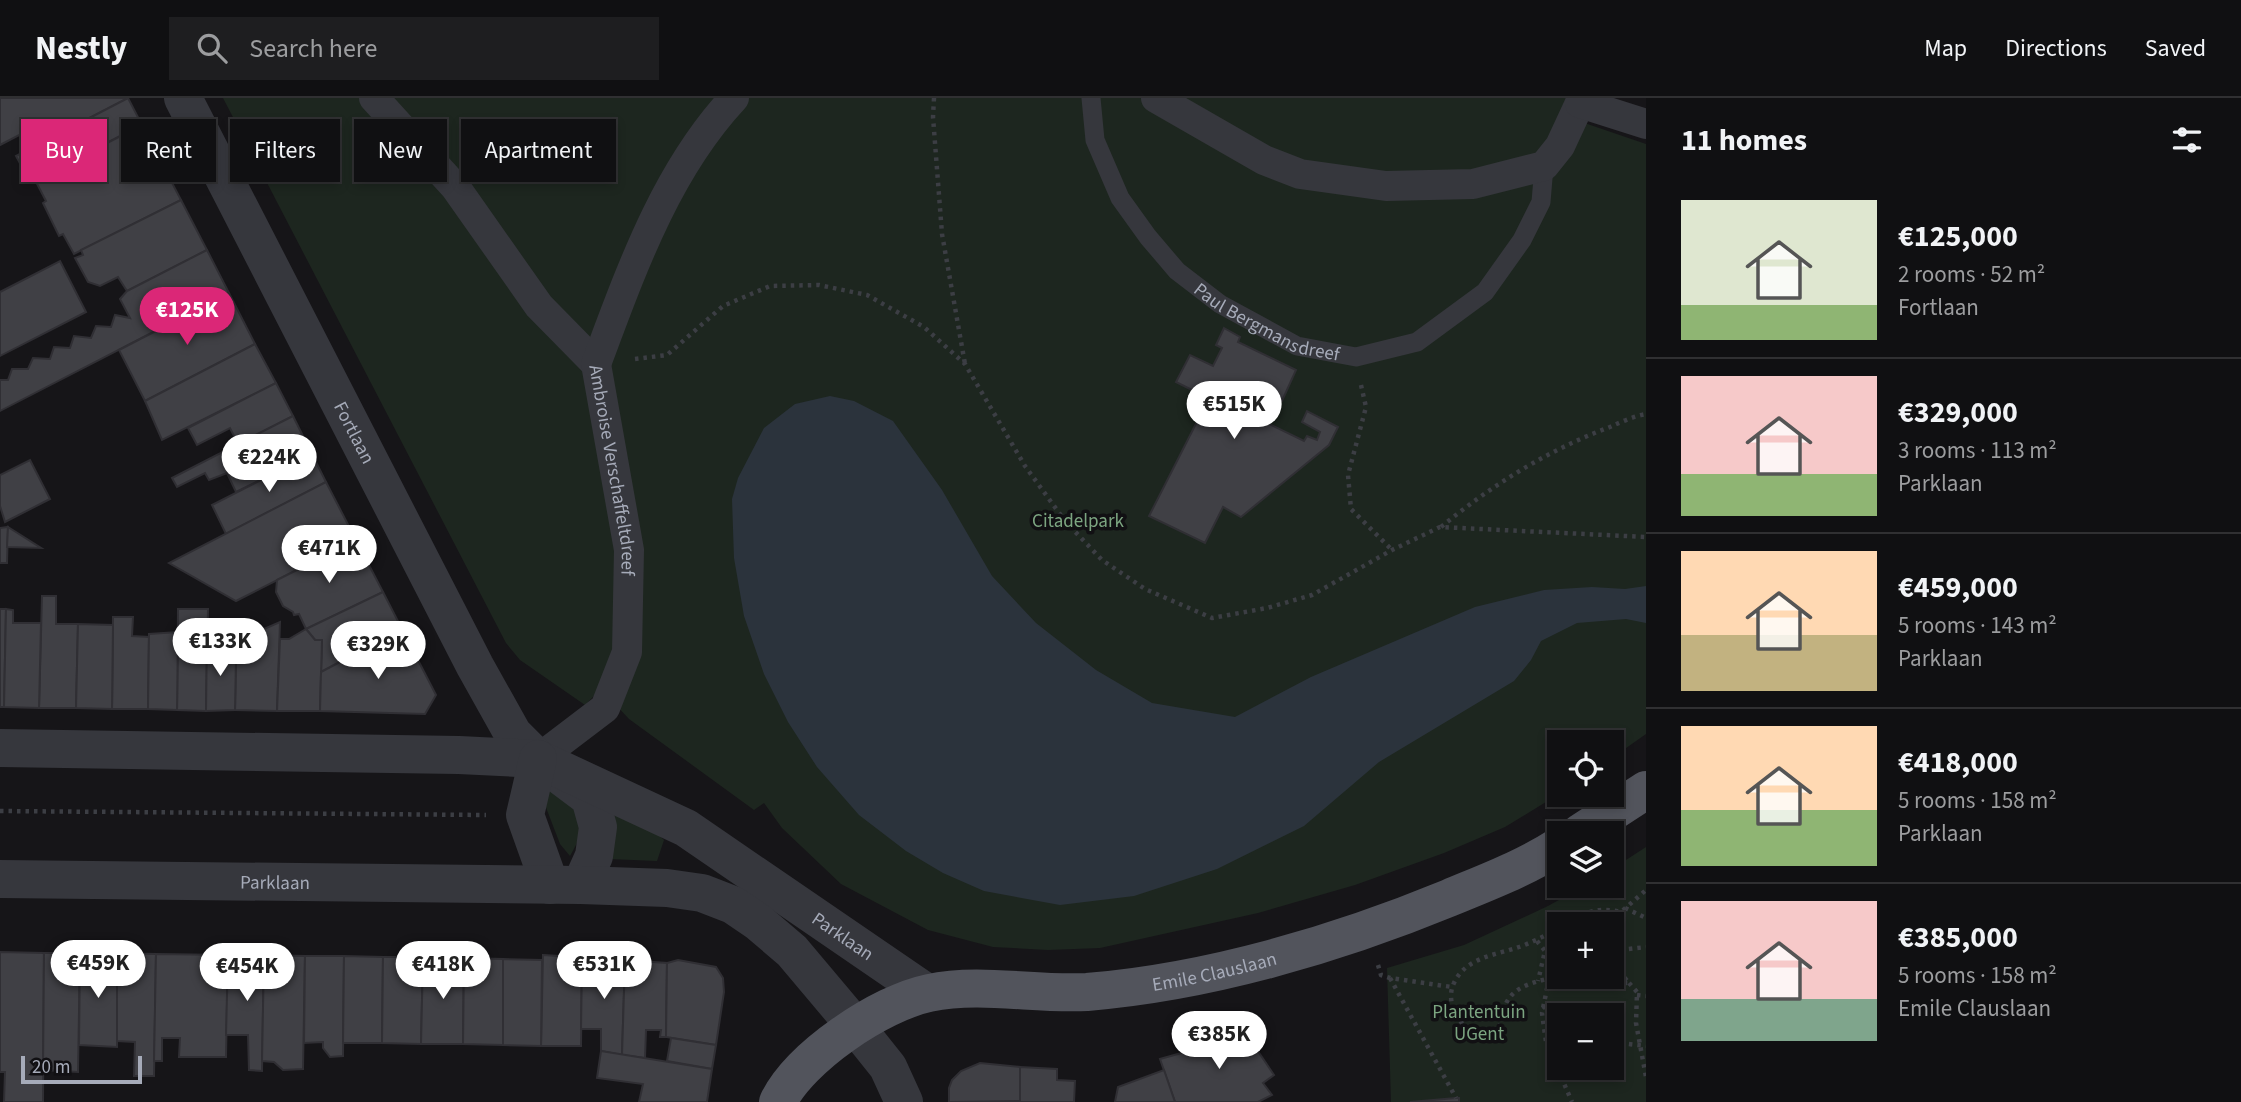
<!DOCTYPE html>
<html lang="en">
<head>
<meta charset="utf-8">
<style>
	:root { --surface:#101012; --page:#1e1e20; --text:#f1f3f6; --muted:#9c9d9f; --line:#303032; --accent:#db2777 }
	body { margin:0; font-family:"Source Sans 3",sans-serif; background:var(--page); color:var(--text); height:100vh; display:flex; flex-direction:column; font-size:26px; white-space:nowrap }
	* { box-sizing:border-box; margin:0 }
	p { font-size:23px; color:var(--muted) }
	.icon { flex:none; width:38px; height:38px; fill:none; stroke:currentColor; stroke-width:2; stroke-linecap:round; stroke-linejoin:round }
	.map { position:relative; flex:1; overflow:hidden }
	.side { display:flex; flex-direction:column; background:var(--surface); width:595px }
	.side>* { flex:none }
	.banner { position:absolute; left:21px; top:21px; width:665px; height:63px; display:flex; gap:14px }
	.tools { position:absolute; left:1547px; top:632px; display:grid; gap:14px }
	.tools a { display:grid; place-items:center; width:77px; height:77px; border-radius:0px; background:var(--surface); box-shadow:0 4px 10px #0003,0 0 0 2px var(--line); font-size:35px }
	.scale { position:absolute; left:21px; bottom:18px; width:121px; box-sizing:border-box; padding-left:7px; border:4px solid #a6abb9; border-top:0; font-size:19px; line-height:24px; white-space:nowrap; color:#a6abb9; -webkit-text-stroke:5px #111013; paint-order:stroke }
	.price { position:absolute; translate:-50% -60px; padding:0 16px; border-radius:24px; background:#fff; color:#222; font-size:23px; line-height:46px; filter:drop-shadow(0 2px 4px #0008) }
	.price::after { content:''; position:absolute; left:50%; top:42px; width:21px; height:16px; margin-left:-10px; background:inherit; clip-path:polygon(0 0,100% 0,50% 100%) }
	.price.on { background:var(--accent); color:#fff }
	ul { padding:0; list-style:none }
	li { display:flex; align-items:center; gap:21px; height:175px; padding:0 35px }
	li+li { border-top:2px solid var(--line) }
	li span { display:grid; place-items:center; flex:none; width:196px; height:140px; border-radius:0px; color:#555 }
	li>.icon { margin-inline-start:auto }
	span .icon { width:84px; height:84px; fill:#fffc; stroke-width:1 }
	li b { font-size:30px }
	h2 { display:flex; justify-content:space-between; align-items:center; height:84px; padding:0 35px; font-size:30px }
	.tag { padding:0 24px; border-radius:0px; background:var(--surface); box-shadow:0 4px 10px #0003,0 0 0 2px var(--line); font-size:24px; line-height:63px }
	.tag.on { background:var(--accent); color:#fff }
	header { display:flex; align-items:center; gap:42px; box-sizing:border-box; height:98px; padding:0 35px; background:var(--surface); border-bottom:2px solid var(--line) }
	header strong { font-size:33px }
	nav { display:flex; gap:38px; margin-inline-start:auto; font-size:24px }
	.search { width:490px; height:63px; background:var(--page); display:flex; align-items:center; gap:18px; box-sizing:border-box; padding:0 24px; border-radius:0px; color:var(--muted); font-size:26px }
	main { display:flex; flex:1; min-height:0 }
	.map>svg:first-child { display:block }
</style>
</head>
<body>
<header>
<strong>Nestly</strong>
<div class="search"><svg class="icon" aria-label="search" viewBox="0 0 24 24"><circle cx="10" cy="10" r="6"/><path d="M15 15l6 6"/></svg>Search here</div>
<nav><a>Map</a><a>Directions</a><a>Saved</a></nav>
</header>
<main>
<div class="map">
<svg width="1646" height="1004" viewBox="0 0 1646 1004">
	<rect width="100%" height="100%" fill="#161518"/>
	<g fill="#1d261f" fill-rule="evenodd">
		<path d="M223,0H1566L1561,17L1646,46V636L1612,660V644H1559V696L1505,729L1444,755L1355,787L1258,815L1100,850L1048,852L993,849L928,832L841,786L782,730L764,705L754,712L629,621L601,591L585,607L520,562L506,545Z"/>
		<path d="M537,686L562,692C583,721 590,724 570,758L560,746Z"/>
		<path d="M610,706L647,726L664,742L657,763L609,761Z"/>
		<path d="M1646,749V1004H1391L1387,870L1464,847L1548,808L1584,788H1612V771ZM1559,826H1612V878H1559ZM1559,917H1612V970H1559Z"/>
	</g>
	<path fill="#2b333c" d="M830,298L854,303L893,323L942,392L992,478L1036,525L1096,572L1152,605L1235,619L1311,579L1475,509L1544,492L1592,489L1625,491L1646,488V525L1626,521L1577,525L1541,543L1531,562L1514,583L1379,664L1304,728L1217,771L1134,798L1060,807L984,793L943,775L906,753L859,717L817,669L788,624L764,576L744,518L734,460L732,401L738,380L764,330L795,306Z"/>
	<g fill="#404045" stroke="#302f34" stroke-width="2">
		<path d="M0,0H128L32,50L23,35L0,47Z"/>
		<path d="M128,0L142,27L30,84L16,58Z"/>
		<path d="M142,27L181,102L74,156L63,136L59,138L43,105L46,103L35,82Z"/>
		<path d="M181,102L207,152L127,193L118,179L100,188L88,184L75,160L83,157L81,152Z"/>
		<path d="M207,152L229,195L0,313V282H8L12,271H28L33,260L50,261L54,249L70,250L74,238L91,240L96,228L111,229L115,217L130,220L120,201L127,193Z"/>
		<path d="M60,163L86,214L0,258V194Z"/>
		<path d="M229,195L255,246L145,303L119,252Z"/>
		<path d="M1224,230L1240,239L1238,244L1296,272L1282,303L1269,297L1255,323L1261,326L1263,323L1304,343L1307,338L1317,342L1320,334L1302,324L1307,313L1338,329L1329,347L1241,419L1223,409L1205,445L1149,418L1206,306L1218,311L1220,306L1176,284L1190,257L1213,268L1222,250L1216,247Z"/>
		<path d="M255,246L276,285L162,342L145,303Z"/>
		<path d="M276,285L293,318L238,346L230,330L197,347L188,330Z"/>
		<path d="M293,318L312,356L236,394L227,375L209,382L205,375L177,389L172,380Z"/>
		<path d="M312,356L326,384L226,436L212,407Z"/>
		<path d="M30,362L50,401L5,424L0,408V377Z"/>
		<path d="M326,384L356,442L236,503L169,465Z"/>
		<path d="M8,429L7,465H0V430Z"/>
		<path d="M8,429L41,450L7,449Z"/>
		<path d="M356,442L383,494L306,531L299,516L294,517L293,514L283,508L276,494L277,482Z"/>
		<path d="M383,494L402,531L321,574L322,542H315L306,531Z"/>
		<path d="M42,498H56V526H78L76,610H39Z"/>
		<path d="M0,511H6L4,609H0Z"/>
		<path d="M6,511L13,512V525H41L39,610L4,609Z"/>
		<path d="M178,511H208L206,613L177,612Z"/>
		<path d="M113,519H133L132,538L149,539L148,611H112Z"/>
		<path d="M280,524L277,613L235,612L236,558H256L257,534Z"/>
		<path d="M78,526L113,527L112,611L76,610Z"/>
		<path d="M306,531L315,542H322L320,613H277L280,541H289Z"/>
		<path d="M402,531L436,597L425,616L320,613L321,574Z"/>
		<path d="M178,534L177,612L148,611L149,536Z"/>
		<path d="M207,535H219V560L236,561L235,612L206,613Z"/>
		<path d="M0,854L44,855L43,1004H4L5,974H0Z"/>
		<path d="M44,855H80L78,974L43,972Z"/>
		<path d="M80,855H117V949L79,947Z"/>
		<path d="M117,855L156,856L154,978H134L135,944L117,943Z"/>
		<path d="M156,856L228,857L226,959H179L180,940H162V963H154Z"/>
		<path d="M228,857H264L262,973L249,972L248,937H226Z"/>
		<path d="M264,857L305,858L303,971L283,972L274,964L262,963Z"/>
		<path d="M543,857L559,858L558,863L582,864L581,948H541Z"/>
		<path d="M598,857L609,862H625L622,957L601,953V931H581L582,864Z"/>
		<path d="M305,858H344L343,958L330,959L323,950V944L304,945Z"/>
		<path d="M344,858L383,859L382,945H343Z"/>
		<path d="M383,859H423L421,946L382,945Z"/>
		<path d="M423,859L464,860L463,946H421Z"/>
		<path d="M464,860L503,861V947L463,946Z"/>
		<path d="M503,861L542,862L541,948L503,947Z"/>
		<path d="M625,862L667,865L666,939H660L661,932H646L645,960L622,957Z"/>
		<path d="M678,862L716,869L723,880L724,894L716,947L666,939L667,865Z"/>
		<path d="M1239,925L1274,977L1263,985L1272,997L1258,1004H1175L1160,961L1192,952L1190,948L1202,942L1204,946Z"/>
		<path d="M671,940L716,947L712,971L667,963Z"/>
		<path d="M601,953L712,971L707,1004H639L643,986L597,980Z"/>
		<path d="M980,965L1020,969V1003L949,1004V990L952,982L961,973Z"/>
		<path d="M1020,969L1057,971V982L1075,983L1074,1004H1020Z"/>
		<path d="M1164,972L1175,1004H1115L1118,989Z"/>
		<path d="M1456,1000H1459V1004H1410Z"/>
	</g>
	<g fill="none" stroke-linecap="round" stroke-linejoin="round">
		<g stroke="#3c3e44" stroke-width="4.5" stroke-dasharray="3.5 5" stroke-linecap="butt">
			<path d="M934,0L933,19L942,136L965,266"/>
			<path d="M635,261L667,257L723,208L770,188L819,187L867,197L924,229L965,266L1025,368L1065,423L1102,462L1145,491L1212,520L1267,510L1312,497L1392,452L1440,429L1646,439"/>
			<path d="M1361,287L1366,309L1348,377L1351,411L1392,452"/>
			<path d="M1441,429C1492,387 1548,352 1610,329C1621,324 1634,318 1646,316"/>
			<path d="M0,713L486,717"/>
			<path d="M1625,810L1646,820"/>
			<path d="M1567,826C1586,813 1599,809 1621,814"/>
			<path d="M1559,831C1546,837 1533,844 1519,849C1496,857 1466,859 1454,885C1446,900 1455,925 1471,931C1480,935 1490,932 1499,930C1502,922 1503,915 1505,908C1513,886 1540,883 1559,878"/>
			<path d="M1612,835L1621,814L1646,792"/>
			<path d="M1537,843L1545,853L1538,883"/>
			<path d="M1612,853L1646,849"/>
			<path d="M1378,867L1381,877L1390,880L1452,889"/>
			<path d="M1591,878L1611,885H1629L1617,871L1612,856"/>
			<path d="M1390,880L1456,1000"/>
			<path d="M1549,881L1542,915L1546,944L1572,1004"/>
			<path d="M1629,885L1637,894L1636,925L1646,979"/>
			<path d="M1637,897L1646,898"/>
			<path d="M1543,908L1559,923"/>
			<path d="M1612,944L1646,948"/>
		</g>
		<path stroke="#36373d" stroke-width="19" id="s1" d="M1091,0L1095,42L1120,100L1148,139L1177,173L1220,206L1297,248L1356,259L1417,244L1485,194L1522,142L1541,104L1544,68"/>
		<g stroke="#36373d" stroke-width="30">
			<path id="s2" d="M374,0L456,90L539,208L596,266L629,452L627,554L605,610L538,661"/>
			<path d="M1156,0L1264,62L1300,76L1386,88L1473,86L1544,68L1560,48L1580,5"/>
			<path d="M1582,0L1580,5L1646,26"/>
			<path d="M596,266C631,173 665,74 734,0"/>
		</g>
		<g stroke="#36373d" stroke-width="38">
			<path id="s3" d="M183,0L475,568L513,636L538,661L590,700L598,729L594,758L581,787"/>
			<path id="s4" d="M0,650L459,657L538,661L686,730L927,895"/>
			<path d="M538,661L525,717L550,787"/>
			<path id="s5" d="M0,781L581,787L667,790L702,795L733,807L758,824L792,853L856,929L888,969L904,1004"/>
		</g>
		<g stroke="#52545c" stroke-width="38">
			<path d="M1580,735L1646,692"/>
			<path id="s6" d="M778,1004C800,959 880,905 929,895C981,884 1035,897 1087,894C1209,884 1337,846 1449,800C1487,784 1525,770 1559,748"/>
		</g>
	</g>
	<g text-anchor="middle" stroke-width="7" stroke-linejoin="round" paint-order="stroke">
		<g font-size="19" fill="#a6abb9" stroke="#111013">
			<text dy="7" stroke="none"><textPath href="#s1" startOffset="303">Paul Bergmansdreef</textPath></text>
			<text dy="7" stroke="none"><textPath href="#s3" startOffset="376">Fortlaan</textPath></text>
			<text dy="7" stroke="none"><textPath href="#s2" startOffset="455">Ambroise Verschaffeltdreef</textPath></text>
			<text dy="7" stroke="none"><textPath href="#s5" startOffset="275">Parklaan</textPath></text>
			<text dy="7" stroke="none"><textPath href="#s4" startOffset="892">Parklaan</textPath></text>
			<text dy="7" stroke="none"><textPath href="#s6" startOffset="478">Emile Clauslaan</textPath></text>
		</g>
		<g font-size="19" fill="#7ca581" stroke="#111013">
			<text x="1078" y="429">Citadelpark</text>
			<text x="1479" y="920">Plantentuin<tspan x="1479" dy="22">UGent</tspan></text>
		</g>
	</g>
</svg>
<div class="tools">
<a><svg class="icon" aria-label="locate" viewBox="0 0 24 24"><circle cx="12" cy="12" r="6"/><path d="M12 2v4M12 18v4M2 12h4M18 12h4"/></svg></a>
<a><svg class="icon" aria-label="layers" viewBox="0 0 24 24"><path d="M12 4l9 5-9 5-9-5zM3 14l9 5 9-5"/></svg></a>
<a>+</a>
<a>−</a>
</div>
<div class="scale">20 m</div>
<b class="price on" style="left:187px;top:249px">€125K</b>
<b class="price" style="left:1234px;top:343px">€515K</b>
<b class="price" style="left:269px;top:396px">€224K</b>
<b class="price" style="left:329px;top:487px">€471K</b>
<b class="price" style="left:220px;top:580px">€133K</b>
<b class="price" style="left:378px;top:583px">€329K</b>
<b class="price" style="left:98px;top:902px">€459K</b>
<b class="price" style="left:443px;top:903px">€418K</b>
<b class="price" style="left:604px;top:903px">€531K</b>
<b class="price" style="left:247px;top:905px">€454K</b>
<b class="price" style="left:1219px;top:973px">€385K</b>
<div class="banner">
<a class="tag on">Buy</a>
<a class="tag">Rent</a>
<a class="tag">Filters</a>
<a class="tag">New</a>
<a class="tag">Apartment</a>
</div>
</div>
<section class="side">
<h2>11 homes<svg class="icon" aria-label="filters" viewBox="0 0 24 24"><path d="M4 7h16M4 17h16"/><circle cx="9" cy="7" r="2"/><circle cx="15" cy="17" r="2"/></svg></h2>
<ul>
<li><span style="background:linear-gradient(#dfe7d0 75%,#8fb573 0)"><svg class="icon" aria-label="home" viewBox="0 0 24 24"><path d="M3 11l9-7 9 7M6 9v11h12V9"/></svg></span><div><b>€125,000</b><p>2 rooms · 52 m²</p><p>Fortlaan</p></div></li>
<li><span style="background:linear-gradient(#f6c9c9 70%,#8fb573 0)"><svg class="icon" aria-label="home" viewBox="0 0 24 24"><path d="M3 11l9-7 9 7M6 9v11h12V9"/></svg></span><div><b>€329,000</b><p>3 rooms · 113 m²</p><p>Parklaan</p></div></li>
<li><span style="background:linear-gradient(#ffd9b3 60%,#c2b280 0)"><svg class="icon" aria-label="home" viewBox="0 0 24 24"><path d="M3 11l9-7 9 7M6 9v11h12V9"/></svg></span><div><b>€459,000</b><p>5 rooms · 143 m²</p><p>Parklaan</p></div></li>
<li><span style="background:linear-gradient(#ffd9b3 60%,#8fb573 0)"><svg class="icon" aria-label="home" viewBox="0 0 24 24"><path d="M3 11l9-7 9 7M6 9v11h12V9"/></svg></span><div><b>€418,000</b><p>5 rooms · 158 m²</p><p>Parklaan</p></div></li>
<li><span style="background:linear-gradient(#f6c9c9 70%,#7fa58c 0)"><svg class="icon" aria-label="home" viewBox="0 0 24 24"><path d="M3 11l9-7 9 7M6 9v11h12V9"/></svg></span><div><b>€385,000</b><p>5 rooms · 158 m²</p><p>Emile Clauslaan</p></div></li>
</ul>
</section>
</main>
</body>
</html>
